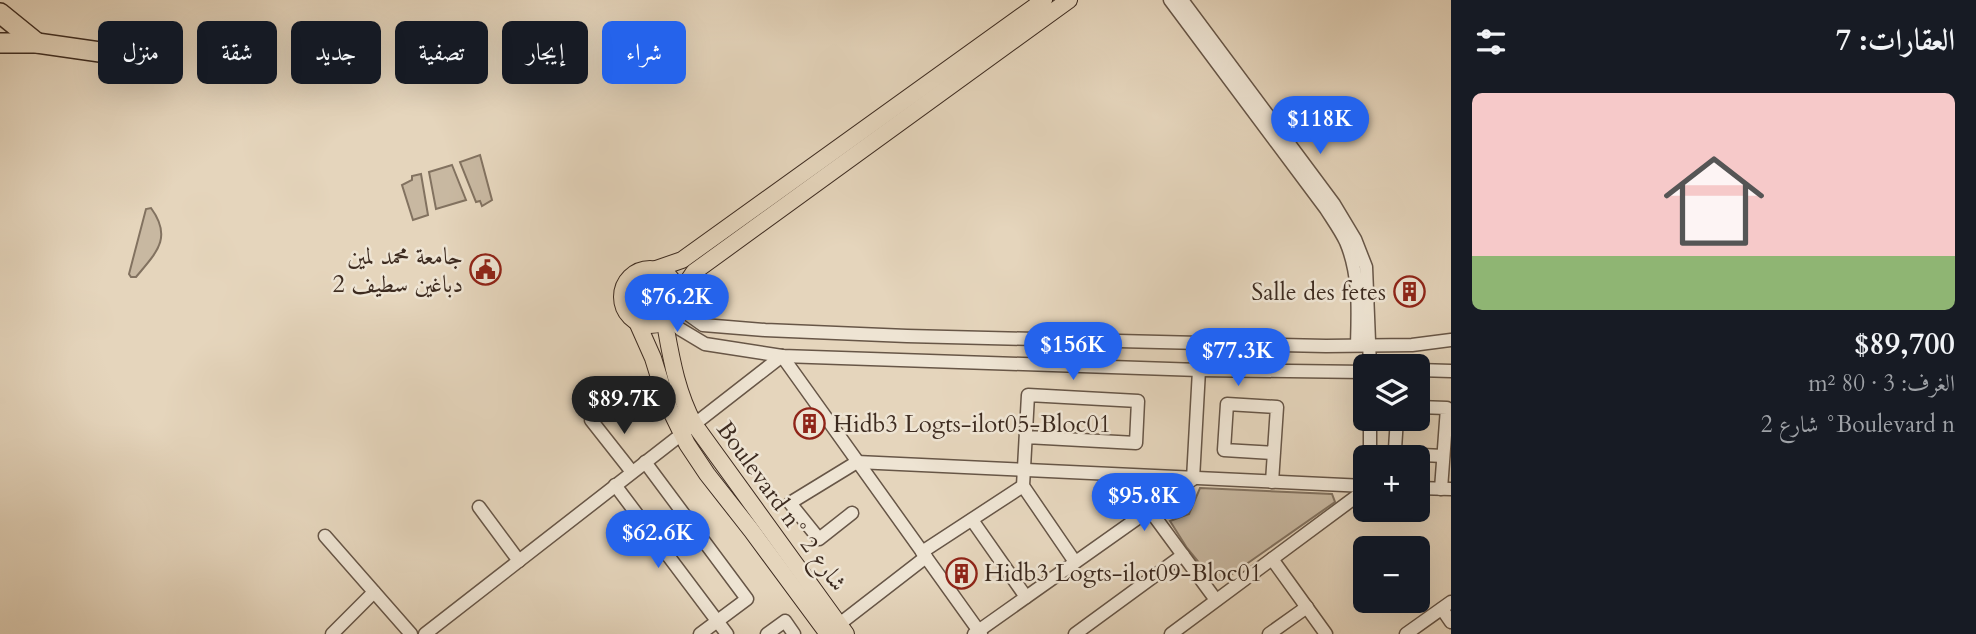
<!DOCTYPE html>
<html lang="ar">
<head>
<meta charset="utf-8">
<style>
	:root { --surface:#171b24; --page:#242831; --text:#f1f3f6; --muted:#9ea1a6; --accent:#2563eb }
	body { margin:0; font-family:Cardo,Amiri,serif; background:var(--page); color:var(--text); direction:rtl; height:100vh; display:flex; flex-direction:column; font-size:26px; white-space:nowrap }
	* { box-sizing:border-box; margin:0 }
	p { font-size:23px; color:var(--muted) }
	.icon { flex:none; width:38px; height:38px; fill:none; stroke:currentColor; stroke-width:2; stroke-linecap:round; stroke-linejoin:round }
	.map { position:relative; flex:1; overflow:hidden; direction:ltr }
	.sheet { display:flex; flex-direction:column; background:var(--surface); width:525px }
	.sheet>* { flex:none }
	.banner { position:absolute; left:21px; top:21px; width:665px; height:63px; direction:rtl; display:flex; gap:14px }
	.fabs { position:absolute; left:1353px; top:354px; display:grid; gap:14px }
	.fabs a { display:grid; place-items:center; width:77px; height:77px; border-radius:10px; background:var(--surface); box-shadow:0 7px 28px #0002; font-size:35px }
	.price { position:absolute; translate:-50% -60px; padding:0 16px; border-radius:24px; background:var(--accent); color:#fff; font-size:23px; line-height:46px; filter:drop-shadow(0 2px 4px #0008) }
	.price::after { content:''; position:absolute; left:50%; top:42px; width:21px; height:16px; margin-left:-10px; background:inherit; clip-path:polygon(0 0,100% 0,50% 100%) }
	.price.active { background:#222; color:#fff }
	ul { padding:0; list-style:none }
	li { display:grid; align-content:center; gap:14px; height:371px; padding:0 21px }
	li span { display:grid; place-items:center; height:217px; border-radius:10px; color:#555 }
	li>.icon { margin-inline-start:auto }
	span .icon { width:126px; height:126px; fill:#fffc; stroke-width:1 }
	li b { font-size:30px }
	h2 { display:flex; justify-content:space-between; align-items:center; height:84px; padding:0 21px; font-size:30px }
	.tag { padding:0 24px; border-radius:10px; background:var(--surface); box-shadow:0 7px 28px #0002; font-size:24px; line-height:63px }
	.tag.active { background:var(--accent); color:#fff }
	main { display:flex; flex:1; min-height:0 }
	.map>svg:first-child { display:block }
</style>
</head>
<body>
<main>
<section class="sheet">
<h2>العقارات: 7<svg class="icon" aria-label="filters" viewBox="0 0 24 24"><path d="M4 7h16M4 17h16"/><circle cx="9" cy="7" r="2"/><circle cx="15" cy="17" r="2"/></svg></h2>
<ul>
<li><span style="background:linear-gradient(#f6c9c9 75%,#8fb573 0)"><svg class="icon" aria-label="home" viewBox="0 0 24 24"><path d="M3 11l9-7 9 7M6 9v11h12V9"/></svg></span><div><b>$89,700</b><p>الغرف: 3 · 80 m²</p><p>Boulevard n° شارع 2</p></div></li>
</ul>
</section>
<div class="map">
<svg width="1451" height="634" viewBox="0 0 1451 634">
	<rect width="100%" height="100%" fill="#e5d5bc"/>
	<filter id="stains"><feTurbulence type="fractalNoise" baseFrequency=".00286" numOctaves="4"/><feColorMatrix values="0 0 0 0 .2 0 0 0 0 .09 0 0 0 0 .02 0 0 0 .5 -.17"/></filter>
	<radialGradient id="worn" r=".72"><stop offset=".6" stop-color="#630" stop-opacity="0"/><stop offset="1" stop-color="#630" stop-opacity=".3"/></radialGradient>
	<g fill="#c8b8a1" stroke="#827260" stroke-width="2">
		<path d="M480,155L492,200L482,206L480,201L476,202L460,162Z"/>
		<path d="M452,165L466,200L436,209L429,172Z"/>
		<path d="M421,174L428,215L413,220L402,185L412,180V176Z"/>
		<path d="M151,208C173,238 156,253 136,277H131L129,274L146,209Z"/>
		<path d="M1200,488L1332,494L1335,502L1225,579L1213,580L1187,548L1170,521L1189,514Z"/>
	</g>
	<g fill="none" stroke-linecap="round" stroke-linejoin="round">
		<defs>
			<g id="minor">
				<path d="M1170,0L1326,209C1333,220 1341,231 1346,242C1360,275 1358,311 1357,345"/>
				<path d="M1182,0L1334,204L1355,239L1366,267L1370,366"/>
				<path d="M677,302L689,315L703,325L765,330L907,336L1326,346L1412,345L1451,340"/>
				<path d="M669,318L680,329L705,344L782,356L1199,370L1365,372"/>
				<path d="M782,356L981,634"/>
				<path d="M1418,370L1451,371"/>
				<path d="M1418,407L1447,408L1441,489"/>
				<path d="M1397,418L1395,449L1402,454L1443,456"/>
				<path d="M591,420L632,472"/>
				<path d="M1026,437L1136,443L1138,401L1028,395L1023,486L1075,562"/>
				<path d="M1370,457V418"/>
				<path d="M645,462L747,599L700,634"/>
				<path d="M1272,482L1277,407L1227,404L1224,450L1274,453"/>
				<path d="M615,485L727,634"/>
				<path d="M1418,488L1451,489"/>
				<path d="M479,507L519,561"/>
				<path d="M1149,509L1216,600"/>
				<path d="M852,513L819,539L790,503L857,462L1365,486"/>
				<path d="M972,520L1026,597"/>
				<path d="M325,536L411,634"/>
				<path d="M922,552L1023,486"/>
				<path d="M1272,559L1326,634"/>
				<path d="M1442,609L1451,622"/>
				<path d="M833,629L926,557"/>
				<path d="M332,634L374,592"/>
				<path d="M425,634L782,356"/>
				<path d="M767,634L785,621L794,634"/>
				<path d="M974,634L1193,479L1199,370"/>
				<path d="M1075,634L1183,555"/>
				<path d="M1171,634L1365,490"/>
				<path d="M1269,634L1307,607"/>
				<path d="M1406,634L1451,602"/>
			</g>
			<g id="major">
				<circle cx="650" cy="297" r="28"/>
				<path d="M656,269L682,260L1044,0"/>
				<path d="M679,294L694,272L1069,0"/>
				<path d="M637,322L653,358L667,403L687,444L707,474L751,530L828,634"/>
				<path d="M662,322L666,329C672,363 678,394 694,424L846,634"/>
			</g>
			<g id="highway">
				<path d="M0,13L37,43"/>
				<path d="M0,43H37L100,52"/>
			</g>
		</defs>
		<use href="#minor" stroke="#675647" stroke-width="15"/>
		<use href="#major" stroke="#3d2b20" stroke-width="18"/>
		<use href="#highway" stroke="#3d2b20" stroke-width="22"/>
		<use href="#minor" stroke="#eee4d3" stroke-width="12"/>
		<use href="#major" stroke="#e5d5bc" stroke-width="16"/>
		<use href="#highway" stroke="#e5d5bc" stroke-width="19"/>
	</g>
	<defs>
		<symbol id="civic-ring" viewBox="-11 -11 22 22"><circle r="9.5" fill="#eee4d3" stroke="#8f2418" stroke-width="1.5"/><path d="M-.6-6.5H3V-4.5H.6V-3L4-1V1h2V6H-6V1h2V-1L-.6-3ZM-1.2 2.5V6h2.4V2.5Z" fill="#8f2418"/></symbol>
		<symbol id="building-ring" viewBox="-11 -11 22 22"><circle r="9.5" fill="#eee4d3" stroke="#8f2418" stroke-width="1.5"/><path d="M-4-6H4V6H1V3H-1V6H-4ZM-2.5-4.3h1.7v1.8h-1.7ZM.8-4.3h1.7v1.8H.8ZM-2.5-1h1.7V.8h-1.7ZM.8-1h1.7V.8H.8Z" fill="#8f2418"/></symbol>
	</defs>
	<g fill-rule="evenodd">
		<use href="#civic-ring" x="468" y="252" width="35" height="35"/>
		<use href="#building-ring" x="1392" y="274" width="35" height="35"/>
		<use href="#building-ring" x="792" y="406" width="35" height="35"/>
		<use href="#building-ring" x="944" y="556" width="35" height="35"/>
	</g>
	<g text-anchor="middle" stroke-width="5" stroke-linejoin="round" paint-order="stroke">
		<g font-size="24" fill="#3d2b20" stroke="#eee4d3" text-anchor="end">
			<text x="463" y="264">جامعة محمد لمين<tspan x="463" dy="28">دباغين سطيف 2</tspan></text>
			<text x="1386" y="300">Salle des fetes</text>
			<text x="833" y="432" text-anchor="start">Hidb3 Logts-ilot05-Bloc01</text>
			<text x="984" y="581" text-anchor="start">Hidb3 Logts-ilot09-Bloc01</text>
		</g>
		<g font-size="24" fill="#3d2b20" stroke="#eee4d3">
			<text transform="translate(782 506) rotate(54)" y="8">Boulevard n° شارع 2</text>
		</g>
	</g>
	<rect width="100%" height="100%" filter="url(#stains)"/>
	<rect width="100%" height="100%" fill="url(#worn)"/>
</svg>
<div class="fabs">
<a><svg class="icon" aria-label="layers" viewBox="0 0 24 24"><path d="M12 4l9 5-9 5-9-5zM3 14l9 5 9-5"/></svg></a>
<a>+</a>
<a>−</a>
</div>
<b class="price" style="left:1320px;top:156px">$118K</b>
<b class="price" style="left:677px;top:334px">$76.2K</b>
<b class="price" style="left:1073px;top:382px">$156K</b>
<b class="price" style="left:1238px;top:388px">$77.3K</b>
<b class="price active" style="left:624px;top:436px">$89.7K</b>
<b class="price" style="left:1144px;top:533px">$95.8K</b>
<b class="price" style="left:658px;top:570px">$62.6K</b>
<div class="banner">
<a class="tag active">شراء</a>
<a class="tag">إيجار</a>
<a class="tag">تصفية</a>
<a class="tag">جديد</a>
<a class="tag">شقة</a>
<a class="tag">منزل</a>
</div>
</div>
</main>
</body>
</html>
